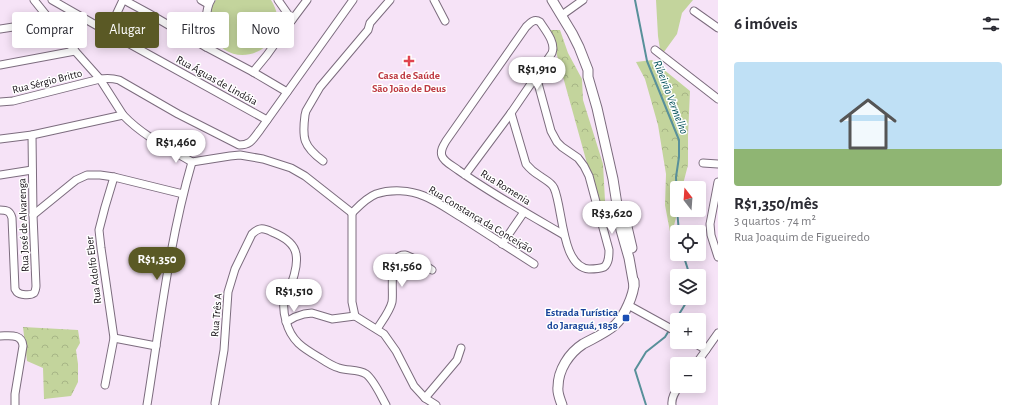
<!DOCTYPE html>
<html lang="pt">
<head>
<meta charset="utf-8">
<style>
	:root { --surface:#fff; --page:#f2f2f3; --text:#2b2b33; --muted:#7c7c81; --line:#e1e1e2; --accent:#5a5925 }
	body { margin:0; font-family:"Alegreya Sans",sans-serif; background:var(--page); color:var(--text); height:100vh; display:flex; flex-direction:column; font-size:15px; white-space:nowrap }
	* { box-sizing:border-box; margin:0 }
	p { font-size:13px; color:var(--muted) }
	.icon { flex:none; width:22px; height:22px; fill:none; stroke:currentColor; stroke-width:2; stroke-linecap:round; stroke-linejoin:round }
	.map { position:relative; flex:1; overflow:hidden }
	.details { display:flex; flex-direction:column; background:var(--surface); width:300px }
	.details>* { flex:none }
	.top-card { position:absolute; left:12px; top:12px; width:380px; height:36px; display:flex; gap:8px }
	.needle { width:26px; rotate:343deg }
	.tools { position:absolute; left:670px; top:181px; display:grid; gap:8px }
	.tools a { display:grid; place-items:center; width:36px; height:36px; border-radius:4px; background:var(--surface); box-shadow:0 2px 10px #0003; font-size:20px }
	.price { position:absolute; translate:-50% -34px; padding:0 9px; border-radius:14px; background:#fff; color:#222; font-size:13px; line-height:26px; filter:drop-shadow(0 1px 2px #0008) }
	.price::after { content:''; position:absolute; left:50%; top:24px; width:12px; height:9px; margin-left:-6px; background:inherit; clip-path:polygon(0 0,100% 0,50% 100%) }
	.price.active { background:var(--accent); color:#fff }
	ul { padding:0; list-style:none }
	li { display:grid; align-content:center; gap:8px; height:212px; padding:0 16px }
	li+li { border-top:1px solid var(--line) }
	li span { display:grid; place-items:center; height:124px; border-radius:4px; color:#555 }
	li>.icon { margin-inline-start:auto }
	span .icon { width:72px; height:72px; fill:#fffc; stroke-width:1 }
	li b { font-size:17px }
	h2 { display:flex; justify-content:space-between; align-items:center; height:48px; padding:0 16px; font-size:17px }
	.tag { padding:0 14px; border-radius:4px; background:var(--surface); box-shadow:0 2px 10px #0003; font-size:14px; line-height:36px }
	.tag.active { background:var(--accent); color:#fff }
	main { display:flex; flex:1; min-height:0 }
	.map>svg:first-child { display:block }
</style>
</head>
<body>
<main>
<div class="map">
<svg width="718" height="405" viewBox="0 0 718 405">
	<defs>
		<pattern id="forest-crowns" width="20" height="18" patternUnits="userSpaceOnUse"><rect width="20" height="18" fill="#c3d49c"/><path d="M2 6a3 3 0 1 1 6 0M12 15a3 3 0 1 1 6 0" fill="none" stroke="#a7b586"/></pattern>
	</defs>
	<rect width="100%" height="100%" fill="#f6e3f7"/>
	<g fill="url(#forest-crowns)">
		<path d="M550,30H560L568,53L582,79L583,100L603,164L606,219L588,167Z"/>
		<path d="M652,60L690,91L688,136V165L682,188H677L678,210L671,237L665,205L666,174L658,125L645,79L636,62Z"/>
		<path d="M23,327L78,330L80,343L76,350L78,364V382L71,396L44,399L43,368L27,361Z"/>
	</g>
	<g fill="#c3d49c">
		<path d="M216,0H271C299,45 231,80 211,32C206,21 209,9 216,0Z"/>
		<path d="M656,0H693L682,13L677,34L661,56L658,36Z"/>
	</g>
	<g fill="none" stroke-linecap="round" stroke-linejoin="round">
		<g stroke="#58909a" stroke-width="2">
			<path d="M635,0L647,61L679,140V157L676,177L677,201"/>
			<path d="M677,210L679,232"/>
			<path d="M683,254L689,273V276"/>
			<path d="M646,405L635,370L646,352L665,337L689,298"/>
		</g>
		<defs>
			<g id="minor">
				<path d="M34,0L75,51L100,79L123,115"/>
				<path d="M52,0L108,32L267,120"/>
				<path d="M124,0L148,13L206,47"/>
				<path d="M201,0L208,4"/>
				<path d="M211,0C204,10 206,34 206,47L253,72L267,55L292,20L278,0"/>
				<path d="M434,0L445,21"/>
				<path d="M694,11L718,28"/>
				<path d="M562,15L583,0"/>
				<path d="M292,20L307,0"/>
				<path d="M0,29L26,25L49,19"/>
				<path d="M108,32L123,0"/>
				<path d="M655,50L718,99"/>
				<path d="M0,65L75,51"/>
				<path d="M253,72L287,92"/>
				<path d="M0,102L13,101L100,79C107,78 112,78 119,80L178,114L239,145C251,145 253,139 260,130L353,0"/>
				<path d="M511,113L526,164C530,169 535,173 540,176C545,180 551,182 554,188C563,207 561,267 589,269C594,269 599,269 604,267C609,263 609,256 609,250L589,176L584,166L578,158L562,147L557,142L551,131L536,76"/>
				<path d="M0,139L32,135L123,115C143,136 168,148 192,162L230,156L240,155L263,159L291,168L305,176L352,213"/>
				<path d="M323,161C303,146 302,138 305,115L306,111L320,87L368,30L370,23L390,0"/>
				<path d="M703,163L718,164"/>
				<path d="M0,175L32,170"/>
				<path d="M465,175L511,113L552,53C556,43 546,31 540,22C534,18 530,23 526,27L446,141C443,146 440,151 442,156C444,162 453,166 458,170C492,194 528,214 564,235"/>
				<path d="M718,182L710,224L711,235L718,257"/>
				<path d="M0,210C7,210 10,211 12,218L15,289C16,290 16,291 17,292C20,295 30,296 34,293C35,292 36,288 36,286L33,215L32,135"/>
				<path d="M352,213C359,206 366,198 376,194C391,189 410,190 424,196C437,201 452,212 464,219C487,234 511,249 534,264"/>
				<path d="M352,213V302L355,316"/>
				<path d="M33,215L76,180L87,175H100L114,177L183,194"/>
				<path d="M502,244L524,212"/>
				<path d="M628,305L677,332"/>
				<path d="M286,322L295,317L304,314L312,313L332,319L355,316L384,334L396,351L414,386L425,398L436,405"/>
				<path d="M377,329C382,321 390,311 392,302C394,292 387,254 405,255C411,256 426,266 432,270"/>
				<path d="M0,336C9,336 22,333 23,346L15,394V405"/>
				<path d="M114,338L156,346"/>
				<path d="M693,342L706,350"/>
				<path d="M696,364L718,333"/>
				<path d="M105,385L114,338L101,248L99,230L105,207L114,177"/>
				<path d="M425,398L457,360L461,348"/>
				<path d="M215,403L224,350L228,292L235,269L252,234C254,232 256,230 260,229C264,228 268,230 272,232C282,236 294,242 296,254C299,269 289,289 284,302C283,309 284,314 286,321C291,341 303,348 320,358C326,362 332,366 339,368C347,371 358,369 366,374C374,380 381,396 386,405"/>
				<path d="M147,405C160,324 169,241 192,162"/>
				<path d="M672,405C671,398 675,392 679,386"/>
			</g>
			<g id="major">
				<path d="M552,0L572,33L579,47L588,70V77L597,108L613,179L621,230L629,258L634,286"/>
				<path d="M624,214L632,248"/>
				<path d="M562,405C560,399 557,393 558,387C558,370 569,353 583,344C594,338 606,333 615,325C624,317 635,293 634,281"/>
			</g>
		</defs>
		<use href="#minor" stroke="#7c6c7e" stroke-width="9"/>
		<use href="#major" stroke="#7c6c7e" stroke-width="11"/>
		<use href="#minor" stroke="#fff" stroke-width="7"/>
		<use href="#major" stroke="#fff" stroke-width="9"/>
	</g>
	<path fill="#e0444e" stroke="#fff" stroke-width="1.5" d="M407 55h4v4h4v4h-4v4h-4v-4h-4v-4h4z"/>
	<rect fill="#1a4fb4" stroke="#fff" stroke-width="1.5" x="622" y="314" width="8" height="8" rx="2"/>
	<g text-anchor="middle" stroke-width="3" stroke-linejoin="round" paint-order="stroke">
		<g font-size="11" font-weight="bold" fill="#be3a42" stroke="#fff">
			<text x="409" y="79">Casa de Saúde<tspan x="409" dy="13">São João de Deus</tspan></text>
		</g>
		<g font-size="11" fill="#161016" stroke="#fff">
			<text transform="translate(217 80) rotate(29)" y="4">Rua Águas de Lindóia</text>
			<text transform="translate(47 81) rotate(-14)" y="4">Rua Sérgio Britto</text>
			<text transform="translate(506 187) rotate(32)" y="4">Rua Romenia</text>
			<text transform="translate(481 219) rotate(31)" y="4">Rua Constança da Conceição</text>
			<text transform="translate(23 225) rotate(-92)" y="4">Rua José de Alvarenga</text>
			<text transform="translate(93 270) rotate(-97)" y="4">Rua Adolfo Eber</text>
			<text transform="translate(216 315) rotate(-85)" y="4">Rua Três A</text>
		</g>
		<g font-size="11" font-weight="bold" fill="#164399" stroke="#fff" text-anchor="end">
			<text x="618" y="316">Estrada Turística<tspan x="618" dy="13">do Jaraguá, 1858</tspan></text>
		</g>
		<g font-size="12" font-style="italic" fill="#07535c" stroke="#fff">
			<text transform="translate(671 97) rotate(69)" y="4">Ribeirão Vermelho</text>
		</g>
	</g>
</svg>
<div class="tools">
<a><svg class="needle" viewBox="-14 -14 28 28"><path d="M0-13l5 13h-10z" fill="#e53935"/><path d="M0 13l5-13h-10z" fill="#7c7c81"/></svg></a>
<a><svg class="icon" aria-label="locate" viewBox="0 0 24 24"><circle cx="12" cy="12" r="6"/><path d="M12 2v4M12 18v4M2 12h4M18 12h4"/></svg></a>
<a><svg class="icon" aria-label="layers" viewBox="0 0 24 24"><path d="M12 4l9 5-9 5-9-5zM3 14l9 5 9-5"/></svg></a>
<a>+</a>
<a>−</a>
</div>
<b class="price" style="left:537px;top:91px">R$1,910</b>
<b class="price" style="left:176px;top:164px">R$1,460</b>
<b class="price" style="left:612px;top:235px">R$3,620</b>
<b class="price active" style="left:157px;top:281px">R$1,350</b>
<b class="price" style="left:402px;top:288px">R$1,560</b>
<b class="price" style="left:294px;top:313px">R$1,510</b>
<div class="top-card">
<a class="tag">Comprar</a>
<a class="tag active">Alugar</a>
<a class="tag">Filtros</a>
<a class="tag">Novo</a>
</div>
</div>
<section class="details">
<h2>6 imóveis<svg class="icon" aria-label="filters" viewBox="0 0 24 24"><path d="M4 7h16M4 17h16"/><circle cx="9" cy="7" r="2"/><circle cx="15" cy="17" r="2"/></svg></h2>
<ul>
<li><span style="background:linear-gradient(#bfe0f5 70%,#8fb573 0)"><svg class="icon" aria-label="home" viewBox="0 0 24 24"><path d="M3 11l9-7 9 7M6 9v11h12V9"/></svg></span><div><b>R$1,350/mês</b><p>3 quartos · 74 m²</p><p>Rua Joaquim de Figueiredo</p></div></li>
</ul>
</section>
</main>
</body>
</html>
